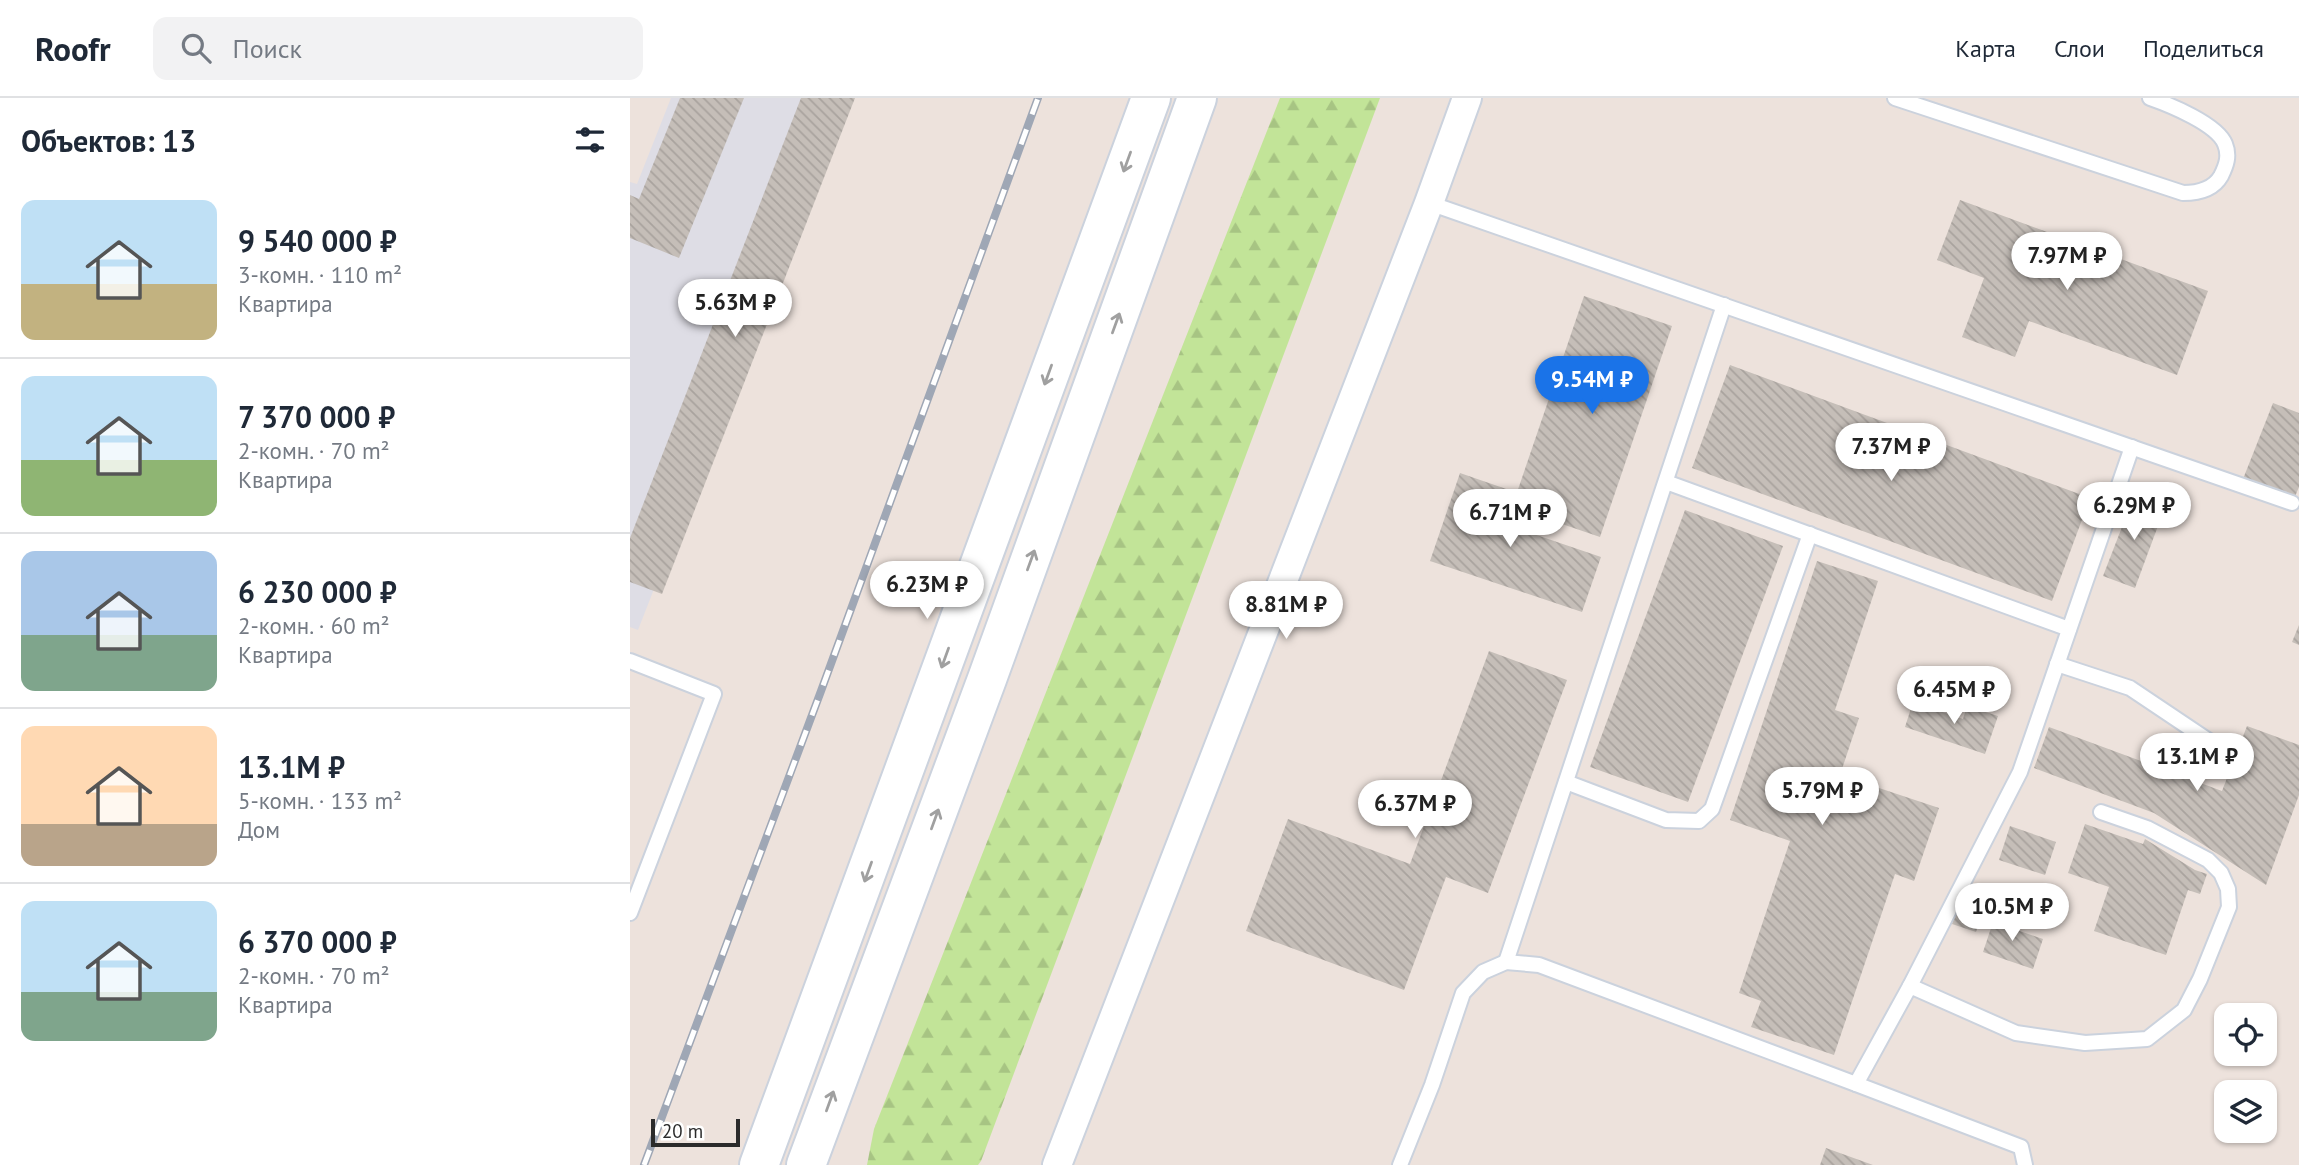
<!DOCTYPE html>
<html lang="ru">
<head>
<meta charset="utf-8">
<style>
	:root { --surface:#fff; --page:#f2f2f3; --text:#1f2937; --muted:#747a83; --line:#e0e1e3; --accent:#1a73e8 }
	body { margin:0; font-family:"PT Sans",sans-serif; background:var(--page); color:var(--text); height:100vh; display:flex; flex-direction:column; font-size:26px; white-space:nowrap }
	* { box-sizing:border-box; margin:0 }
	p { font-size:23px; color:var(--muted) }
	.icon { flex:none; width:38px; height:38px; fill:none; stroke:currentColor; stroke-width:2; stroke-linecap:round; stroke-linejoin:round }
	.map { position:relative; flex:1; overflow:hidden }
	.drawer { display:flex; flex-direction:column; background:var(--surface); width:630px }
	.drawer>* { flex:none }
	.buttons { position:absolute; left:1584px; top:905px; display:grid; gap:14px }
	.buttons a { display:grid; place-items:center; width:63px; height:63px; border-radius:14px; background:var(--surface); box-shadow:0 2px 5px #0004; font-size:35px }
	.scale { position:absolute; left:21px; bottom:18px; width:89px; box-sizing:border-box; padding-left:7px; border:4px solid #2b2b2b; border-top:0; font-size:19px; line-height:24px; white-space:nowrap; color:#2b2b2b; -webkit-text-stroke:5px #fff; paint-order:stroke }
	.price { position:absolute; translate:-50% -60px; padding:0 16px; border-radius:24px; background:#fff; color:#222; font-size:23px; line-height:46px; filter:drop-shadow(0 2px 4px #0008) }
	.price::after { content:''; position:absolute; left:50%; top:42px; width:21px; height:16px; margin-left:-10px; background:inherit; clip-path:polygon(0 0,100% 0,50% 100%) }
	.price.selected { background:var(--accent); color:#fff }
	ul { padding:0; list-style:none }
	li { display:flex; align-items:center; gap:21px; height:175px; padding:0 21px }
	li+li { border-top:2px solid var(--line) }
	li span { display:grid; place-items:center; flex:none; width:196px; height:140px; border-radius:14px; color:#555 }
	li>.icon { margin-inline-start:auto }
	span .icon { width:84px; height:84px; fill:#fffc; stroke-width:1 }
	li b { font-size:30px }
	h2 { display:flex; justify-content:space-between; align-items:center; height:84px; padding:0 21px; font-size:30px }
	header { display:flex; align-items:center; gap:42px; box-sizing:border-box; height:98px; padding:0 35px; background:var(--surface); border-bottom:2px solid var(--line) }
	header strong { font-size:33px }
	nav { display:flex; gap:38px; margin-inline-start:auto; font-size:24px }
	.search { width:490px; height:63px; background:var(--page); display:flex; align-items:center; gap:18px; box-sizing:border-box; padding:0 24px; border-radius:14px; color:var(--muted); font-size:26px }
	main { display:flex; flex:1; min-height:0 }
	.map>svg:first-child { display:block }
</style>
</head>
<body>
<header>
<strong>Roofr</strong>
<div class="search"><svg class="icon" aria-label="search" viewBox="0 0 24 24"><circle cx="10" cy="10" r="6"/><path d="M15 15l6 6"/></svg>Поиск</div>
<nav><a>Карта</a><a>Слои</a><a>Поделиться</a></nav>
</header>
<main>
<section class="drawer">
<h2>Объектов: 13<svg class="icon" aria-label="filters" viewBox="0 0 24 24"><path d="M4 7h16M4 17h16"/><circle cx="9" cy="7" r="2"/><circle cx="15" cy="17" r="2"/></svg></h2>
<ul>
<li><span style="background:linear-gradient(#bfe0f5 60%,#c2b280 0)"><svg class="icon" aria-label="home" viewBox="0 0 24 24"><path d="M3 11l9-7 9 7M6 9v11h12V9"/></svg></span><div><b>9 540 000 ₽</b><p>3-комн. · 110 m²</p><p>Квартира</p></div></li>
<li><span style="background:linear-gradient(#bfe0f5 60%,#8fb573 0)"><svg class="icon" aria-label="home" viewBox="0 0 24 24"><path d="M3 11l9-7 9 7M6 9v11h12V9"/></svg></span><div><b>7 370 000 ₽</b><p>2-комн. · 70 m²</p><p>Квартира</p></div></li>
<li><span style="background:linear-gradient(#a9c7e8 60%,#7fa58c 0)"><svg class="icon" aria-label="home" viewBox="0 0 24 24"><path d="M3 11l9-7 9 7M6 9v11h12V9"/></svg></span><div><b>6 230 000 ₽</b><p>2-комн. · 60 m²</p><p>Квартира</p></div></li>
<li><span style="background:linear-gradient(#ffd9b3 70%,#b9a48a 0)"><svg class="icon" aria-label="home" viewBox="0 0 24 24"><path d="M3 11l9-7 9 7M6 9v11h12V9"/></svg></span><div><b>13.1M ₽</b><p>5-комн. · 133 m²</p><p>Дом</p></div></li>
<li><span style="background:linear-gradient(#bfe0f5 65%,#7fa58c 0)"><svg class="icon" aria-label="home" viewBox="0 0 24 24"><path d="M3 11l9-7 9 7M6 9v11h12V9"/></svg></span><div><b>6 370 000 ₽</b><p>2-комн. · 70 m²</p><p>Квартира</p></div></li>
</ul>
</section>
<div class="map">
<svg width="1669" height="1067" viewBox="0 0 1669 1067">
	<defs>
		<pattern id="forest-firs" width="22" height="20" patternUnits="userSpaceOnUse" patternTransform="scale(1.75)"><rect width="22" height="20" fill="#c2e498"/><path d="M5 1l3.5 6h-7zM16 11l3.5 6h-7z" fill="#a7c483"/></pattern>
		<pattern id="building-back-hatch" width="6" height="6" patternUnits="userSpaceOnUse" patternTransform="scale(1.75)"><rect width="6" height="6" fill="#c5beb8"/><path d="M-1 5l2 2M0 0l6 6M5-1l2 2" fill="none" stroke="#a9a39e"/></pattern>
	</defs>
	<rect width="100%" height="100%" fill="#ede2dc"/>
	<path fill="#dedde5" d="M41,0H205L138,199L8,532L0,529V84L7,86Z"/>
	<path fill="url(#forest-firs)" d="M650,0H750L351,1063L348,1067H237L244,1031Z"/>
	<g fill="url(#building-back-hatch)">
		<path d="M50,0H114L49,160L0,140V97L9,101Z"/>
		<path d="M171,0H225L32,496L0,484V440Z"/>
		<path d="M1330,102L1578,193L1547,277L1399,223L1385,259L1332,239L1354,180L1307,162Z"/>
		<path d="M954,198L1042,228L970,439L882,409Z"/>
		<path d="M1100,267L1460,400L1422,503L1062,370Z"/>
		<path d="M1643,305L1669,315V389L1664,401L1613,381Z"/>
		<path d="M830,375L882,393L871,425L971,459L952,514L800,463Z"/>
		<path d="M1504,398L1535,409L1505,490L1473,478Z"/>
		<path d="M1055,412L1153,448L1058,704L960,669Z"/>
		<path d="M1187,463L1248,483L1205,612L1229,620L1210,677L1309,710L1284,783L1265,776L1204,957L1121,929L1131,903L1109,895L1160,743L1100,722Z"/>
		<path d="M1669,527V547L1662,544Z"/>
		<path d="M859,553L937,582L858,795L816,779L774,892L616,833L658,721L780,766Z"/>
		<path d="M1283,604L1333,621L1337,608L1368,618L1355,656L1275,629Z"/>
		<path d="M1617,628L1669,647V697L1636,787L1524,715L1404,670L1419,629L1592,693Z"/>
		<path d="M1455,726L1513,746L1515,741L1565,772L1577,776L1570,796L1558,792L1536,857L1464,833L1479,789L1438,775Z"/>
		<path d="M1380,728L1426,744L1415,777L1369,762Z"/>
		<path d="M1336,785L1359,793L1346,834L1322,826Z"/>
		<path d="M1366,815L1384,821L1381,830L1413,841L1403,871L1353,854Z"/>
		<path d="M1196,1050L1243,1067H1190Z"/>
	</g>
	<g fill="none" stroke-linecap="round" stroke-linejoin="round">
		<defs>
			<g id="service">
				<path d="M1265,0L1553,95C1567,95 1583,92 1591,78C1596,68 1600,58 1595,46C1587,26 1540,7 1520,0"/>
				<path d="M799,105L1662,405"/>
				<path d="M1036,384L1439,531"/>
				<path d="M0,563L84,596L0,815"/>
				<path d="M1427,566L1500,590L1582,645"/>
				<path d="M936,684L1036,722L1069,723L1082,711L1180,436"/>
				<path d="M876,864L1094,207"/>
				<path d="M1280,888L1390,674L1502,349"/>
				<path d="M1226,986L1391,1049L1395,1067"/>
				<path d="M770,1067L802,987L833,895L853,874L876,864L909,867L1226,986L1280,888L1386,935L1455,945L1517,941L1554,912L1570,881L1599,809L1598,791L1591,775L1578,762L1517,730L1471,714"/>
			</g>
			<path id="minor" d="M427,1067L799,105L837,0"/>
			<g id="secondary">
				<path d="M129,1067L521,0"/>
				<path d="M176,1067L357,581L567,0"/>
			</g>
		</defs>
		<use href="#service" stroke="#cbd2dd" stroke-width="18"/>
		<use href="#minor" stroke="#cbd2dd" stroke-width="32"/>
		<use href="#secondary" stroke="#cbd2dd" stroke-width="42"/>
		<use href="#service" stroke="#fff" stroke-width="14"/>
		<use href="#minor" stroke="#fff" stroke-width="28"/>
		<use href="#secondary" stroke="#fff" stroke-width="38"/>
		<defs>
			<path id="rail" d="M14,1067L191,593L408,0"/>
		</defs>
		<use href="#rail" stroke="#9fa7b5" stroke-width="8"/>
		<use href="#rail" stroke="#fff" stroke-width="5" stroke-dasharray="16" stroke-linecap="butt"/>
	</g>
	<defs><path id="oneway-shaft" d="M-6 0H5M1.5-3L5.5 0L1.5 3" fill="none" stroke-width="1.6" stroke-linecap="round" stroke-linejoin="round" transform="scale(1.75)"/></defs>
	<g stroke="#a0a0a0">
		<use href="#oneway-shaft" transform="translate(497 64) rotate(110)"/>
		<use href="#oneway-shaft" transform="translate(486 225) rotate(-70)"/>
		<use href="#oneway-shaft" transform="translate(418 277) rotate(110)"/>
		<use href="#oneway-shaft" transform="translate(401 462) rotate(-70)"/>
		<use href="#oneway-shaft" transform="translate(315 560) rotate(110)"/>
		<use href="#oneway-shaft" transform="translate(305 721) rotate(-70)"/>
		<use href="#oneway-shaft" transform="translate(238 774) rotate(110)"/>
		<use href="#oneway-shaft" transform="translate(200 1003) rotate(-70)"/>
	</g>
</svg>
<div class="buttons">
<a><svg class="icon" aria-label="locate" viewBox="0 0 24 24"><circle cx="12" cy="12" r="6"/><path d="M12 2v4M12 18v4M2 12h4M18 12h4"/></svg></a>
<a><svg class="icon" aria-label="layers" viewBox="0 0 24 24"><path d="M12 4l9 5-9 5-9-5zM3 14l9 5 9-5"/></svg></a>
</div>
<div class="scale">20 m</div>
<b class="price" style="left:1437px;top:194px">7.97M ₽</b>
<b class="price" style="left:105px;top:241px">5.63M ₽</b>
<b class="price selected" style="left:962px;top:318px">9.54M ₽</b>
<b class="price" style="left:1261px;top:385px">7.37M ₽</b>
<b class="price" style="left:1504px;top:444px">6.29M ₽</b>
<b class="price" style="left:880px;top:451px">6.71M ₽</b>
<b class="price" style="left:297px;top:523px">6.23M ₽</b>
<b class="price" style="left:656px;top:543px">8.81M ₽</b>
<b class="price" style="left:1324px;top:628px">6.45M ₽</b>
<b class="price" style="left:1567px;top:695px">13.1M ₽</b>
<b class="price" style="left:1192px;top:729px">5.79M ₽</b>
<b class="price" style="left:785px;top:742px">6.37M ₽</b>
<b class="price" style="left:1382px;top:845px">10.5M ₽</b>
</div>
</main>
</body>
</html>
